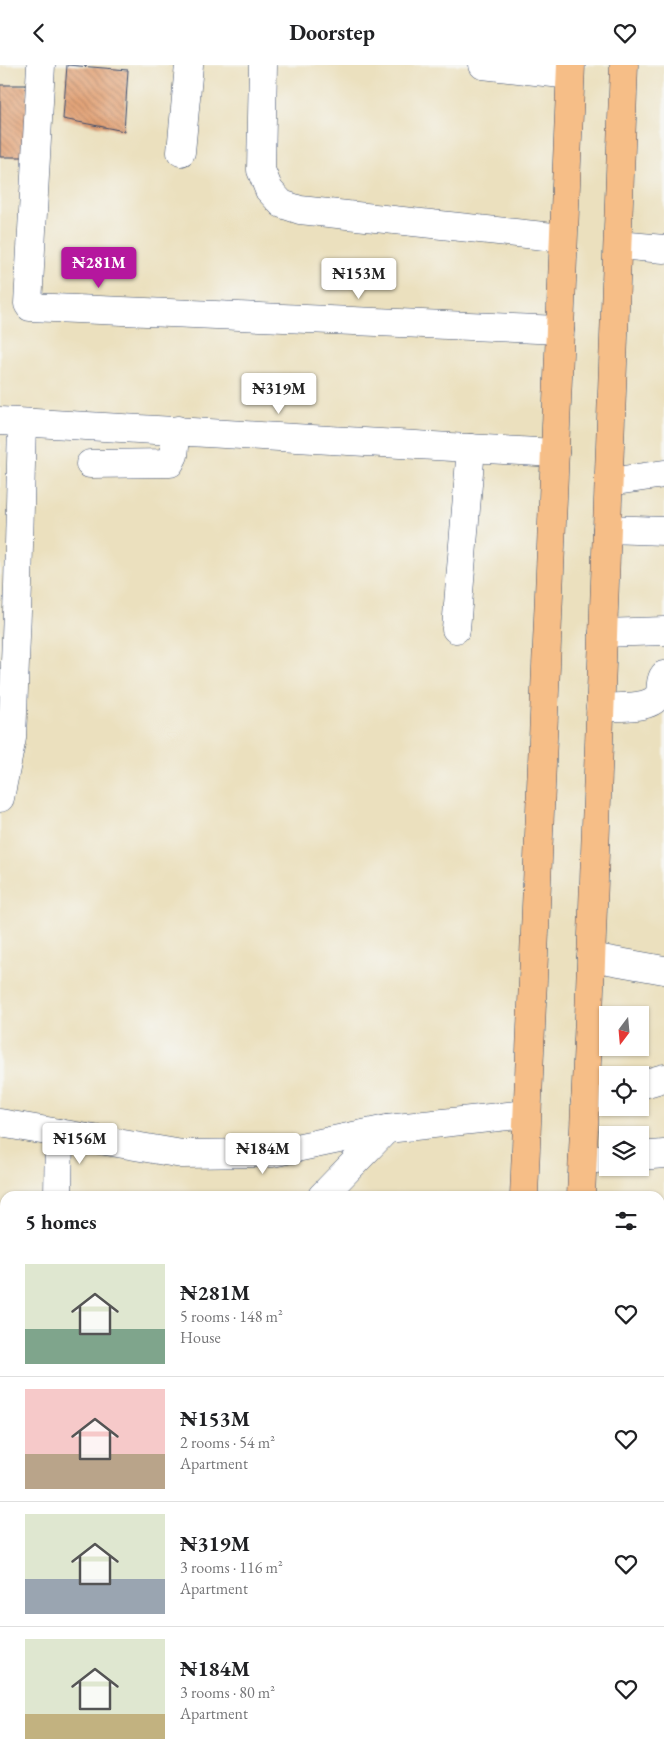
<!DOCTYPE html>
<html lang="en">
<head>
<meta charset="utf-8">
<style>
	:root { --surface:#fff; --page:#f6f6f6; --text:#202124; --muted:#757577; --line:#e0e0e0; --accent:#b5179e }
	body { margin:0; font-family:"EB Garamond",serif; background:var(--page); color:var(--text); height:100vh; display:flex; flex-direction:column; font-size:19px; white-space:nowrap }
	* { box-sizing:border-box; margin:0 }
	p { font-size:16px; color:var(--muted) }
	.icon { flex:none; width:28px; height:28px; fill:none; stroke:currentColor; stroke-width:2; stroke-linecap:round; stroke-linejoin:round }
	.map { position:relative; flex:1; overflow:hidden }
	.details { position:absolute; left:0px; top:1126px; width:665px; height:571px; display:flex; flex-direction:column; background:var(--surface); border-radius:15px 15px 0 0; box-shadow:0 1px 4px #0004 }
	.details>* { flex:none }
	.needle { width:32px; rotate:196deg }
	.tools { position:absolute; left:599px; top:941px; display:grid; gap:10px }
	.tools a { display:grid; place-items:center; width:50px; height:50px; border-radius:0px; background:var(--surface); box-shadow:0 1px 4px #0004; font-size:25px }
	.price { position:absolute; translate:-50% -42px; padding:0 11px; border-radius:5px; background:#fff; color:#222; font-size:16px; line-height:32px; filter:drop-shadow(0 1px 2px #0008) }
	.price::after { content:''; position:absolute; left:50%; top:30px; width:15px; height:11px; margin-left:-8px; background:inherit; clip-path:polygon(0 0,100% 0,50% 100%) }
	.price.active { background:var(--accent); color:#fff }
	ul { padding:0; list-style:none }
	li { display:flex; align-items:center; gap:15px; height:125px; padding:0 25px }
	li+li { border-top:1px solid var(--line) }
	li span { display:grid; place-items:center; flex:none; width:140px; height:100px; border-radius:0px; color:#555 }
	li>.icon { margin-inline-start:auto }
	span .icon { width:60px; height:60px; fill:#fffc; stroke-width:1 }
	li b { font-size:21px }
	h2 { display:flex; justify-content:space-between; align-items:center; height:60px; padding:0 25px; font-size:21px }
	header { display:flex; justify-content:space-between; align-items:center; height:65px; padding:0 25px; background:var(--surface); font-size:22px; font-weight:700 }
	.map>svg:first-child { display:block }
</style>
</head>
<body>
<header><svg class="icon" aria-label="back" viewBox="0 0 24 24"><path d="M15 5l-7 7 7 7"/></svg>Doorstep<svg class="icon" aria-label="heart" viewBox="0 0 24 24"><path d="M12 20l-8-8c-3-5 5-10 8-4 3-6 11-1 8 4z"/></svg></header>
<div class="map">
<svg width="664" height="1697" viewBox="0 0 664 1697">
	<defs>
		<pattern id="building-back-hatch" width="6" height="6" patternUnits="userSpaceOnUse" patternTransform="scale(1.25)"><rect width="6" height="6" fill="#e2a276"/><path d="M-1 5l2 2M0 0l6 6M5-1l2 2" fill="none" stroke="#b68464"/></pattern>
	</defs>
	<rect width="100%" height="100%" fill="#f6f6f2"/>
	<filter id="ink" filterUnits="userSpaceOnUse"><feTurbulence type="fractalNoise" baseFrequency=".02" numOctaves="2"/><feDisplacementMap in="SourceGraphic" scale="10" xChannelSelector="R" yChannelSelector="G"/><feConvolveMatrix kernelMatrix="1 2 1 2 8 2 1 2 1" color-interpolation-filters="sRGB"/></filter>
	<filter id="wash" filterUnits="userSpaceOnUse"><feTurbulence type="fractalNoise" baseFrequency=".0096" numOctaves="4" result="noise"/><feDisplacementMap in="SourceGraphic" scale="20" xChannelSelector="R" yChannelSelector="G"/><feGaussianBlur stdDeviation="1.12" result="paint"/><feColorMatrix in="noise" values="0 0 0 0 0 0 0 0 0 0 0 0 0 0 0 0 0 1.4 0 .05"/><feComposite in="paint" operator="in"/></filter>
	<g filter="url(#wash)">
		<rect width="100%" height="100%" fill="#ebe0be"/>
		<g id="blocks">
			<g fill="url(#building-back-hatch)">
				<path d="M67,0L128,5L124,66L63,54Z"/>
				<path d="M0,20H28L24,92H0Z"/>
				<path d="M302,1692H342L336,1697H305Z"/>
				<rect x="358" y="1692" width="41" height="5"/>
			</g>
		</g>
	</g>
	<g filter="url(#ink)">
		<use href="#blocks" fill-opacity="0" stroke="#3a4a6c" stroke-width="1"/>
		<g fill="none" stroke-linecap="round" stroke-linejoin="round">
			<defs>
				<g id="minor">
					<path d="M41,0L28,239L30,242L560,265"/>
					<path d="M263,0L261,105L269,125L282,139L300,145L563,173"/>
					<path d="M483,0L570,10"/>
					<path d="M181,87L189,0"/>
					<path d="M618,180L664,184"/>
					<path d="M0,356L555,388"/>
					<path d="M90,399L170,398L174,390L177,365"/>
					<path d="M609,417L664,409"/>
					<path d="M607,464L664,466"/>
					<path d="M456,564L471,383"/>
					<path d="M603,568L664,566"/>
					<path d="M600,642C615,642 653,645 659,629C662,623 659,616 664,610"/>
					<path d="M0,733L12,673L18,521L22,358"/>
					<path d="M591,892L664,905"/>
					<path d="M640,1020L664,1013"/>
					<path d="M585,1036L608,1029"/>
					<path d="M0,1058L182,1089L272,1088L387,1064L527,1049"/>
					<path d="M640,1091L664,1089"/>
					<path d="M583,1095L608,1093"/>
					<path d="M58,1131L59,1068"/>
					<path d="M322,1131L387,1064"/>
					<path d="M660,1344L664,1343"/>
					<path d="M660,1543H664"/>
					<path d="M0,1582H5"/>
					<path d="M660,1645L664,1646"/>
					<path d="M162,1697V1692"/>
				</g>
				<g id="major">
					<path d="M524,1131L571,0"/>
					<path d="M581,1131L589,951L624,0"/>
					<path d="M500,1697V1692"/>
					<path d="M555,1697V1692"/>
				</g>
			</defs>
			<use href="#minor" stroke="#3a4a6c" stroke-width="29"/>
			<use href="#major" stroke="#3a4a6c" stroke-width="29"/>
			<use href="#minor" stroke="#fff" stroke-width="28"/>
			<use href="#major" stroke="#f6be87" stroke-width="28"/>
		</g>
	</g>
</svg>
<div class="tools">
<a><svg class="needle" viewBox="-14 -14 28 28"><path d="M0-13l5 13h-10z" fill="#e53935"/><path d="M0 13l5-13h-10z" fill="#757577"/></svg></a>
<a><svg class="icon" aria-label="locate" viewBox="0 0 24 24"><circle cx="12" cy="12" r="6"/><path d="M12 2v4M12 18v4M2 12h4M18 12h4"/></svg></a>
<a><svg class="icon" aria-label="layers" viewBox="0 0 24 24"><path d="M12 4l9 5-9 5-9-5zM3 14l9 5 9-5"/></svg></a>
</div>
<b class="price active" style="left:99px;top:224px">₦281M</b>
<b class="price" style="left:359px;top:235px">₦153M</b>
<b class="price" style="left:279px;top:350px">₦319M</b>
<b class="price" style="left:80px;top:1100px">₦156M</b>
<b class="price" style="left:263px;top:1110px">₦184M</b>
<section class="details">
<h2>5 homes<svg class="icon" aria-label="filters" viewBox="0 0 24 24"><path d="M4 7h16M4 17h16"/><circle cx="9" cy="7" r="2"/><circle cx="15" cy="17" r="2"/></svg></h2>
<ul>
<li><span style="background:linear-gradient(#dfe7d0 65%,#7fa58c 0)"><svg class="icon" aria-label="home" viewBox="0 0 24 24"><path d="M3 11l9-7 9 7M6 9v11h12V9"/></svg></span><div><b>₦281M</b><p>5 rooms · 148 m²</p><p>House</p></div><svg class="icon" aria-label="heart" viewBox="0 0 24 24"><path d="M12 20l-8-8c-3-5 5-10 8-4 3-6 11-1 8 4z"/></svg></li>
<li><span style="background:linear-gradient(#f6c9c9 65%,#b9a48a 0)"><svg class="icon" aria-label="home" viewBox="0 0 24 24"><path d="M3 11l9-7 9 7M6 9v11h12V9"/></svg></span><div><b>₦153M</b><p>2 rooms · 54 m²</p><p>Apartment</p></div><svg class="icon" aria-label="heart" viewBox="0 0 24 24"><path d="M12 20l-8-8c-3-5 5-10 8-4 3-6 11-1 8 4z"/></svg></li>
<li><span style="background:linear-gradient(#dfe7d0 65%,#9aa5b1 0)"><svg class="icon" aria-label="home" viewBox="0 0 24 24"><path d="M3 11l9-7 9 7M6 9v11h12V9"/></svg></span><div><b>₦319M</b><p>3 rooms · 116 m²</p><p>Apartment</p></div><svg class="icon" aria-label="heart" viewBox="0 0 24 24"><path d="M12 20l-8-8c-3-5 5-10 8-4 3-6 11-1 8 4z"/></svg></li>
<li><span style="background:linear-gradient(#dfe7d0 75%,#c2b280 0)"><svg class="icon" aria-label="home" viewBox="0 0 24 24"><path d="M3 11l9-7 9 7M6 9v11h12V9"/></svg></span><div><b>₦184M</b><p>3 rooms · 80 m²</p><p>Apartment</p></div><svg class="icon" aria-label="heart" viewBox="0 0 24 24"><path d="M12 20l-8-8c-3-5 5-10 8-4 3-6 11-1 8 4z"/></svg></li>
</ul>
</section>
</div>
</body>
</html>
